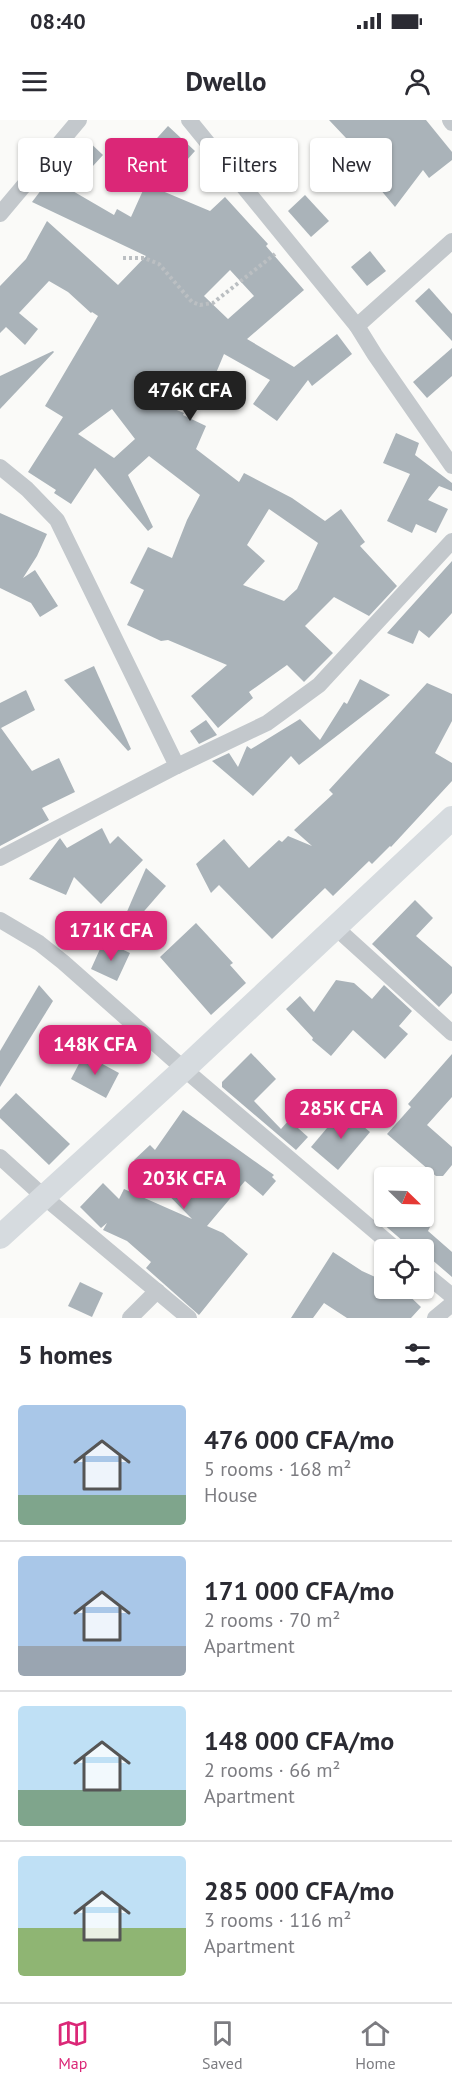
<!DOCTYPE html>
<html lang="en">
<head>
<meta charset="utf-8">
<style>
	:root { --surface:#fff; --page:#f7f7f7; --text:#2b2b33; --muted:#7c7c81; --line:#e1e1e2; --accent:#db2777 }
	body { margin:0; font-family:"PT Sans",sans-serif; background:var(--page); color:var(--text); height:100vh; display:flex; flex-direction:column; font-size:22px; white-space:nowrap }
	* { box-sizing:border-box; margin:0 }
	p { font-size:20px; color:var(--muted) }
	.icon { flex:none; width:33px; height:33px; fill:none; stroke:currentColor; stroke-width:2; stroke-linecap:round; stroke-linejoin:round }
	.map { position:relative; height:1198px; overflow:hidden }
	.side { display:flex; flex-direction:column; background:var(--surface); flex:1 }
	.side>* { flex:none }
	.banner { position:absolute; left:18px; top:18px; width:417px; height:54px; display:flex; gap:12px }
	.needle { width:39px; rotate:113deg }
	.fabs { position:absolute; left:374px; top:1047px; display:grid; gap:12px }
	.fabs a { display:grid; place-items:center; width:60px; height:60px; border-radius:6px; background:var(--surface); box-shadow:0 2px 4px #0004; font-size:30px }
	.price { position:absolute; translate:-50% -51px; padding:0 14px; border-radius:12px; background:var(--accent); color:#fff; font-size:20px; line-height:39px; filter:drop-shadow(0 2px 3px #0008) }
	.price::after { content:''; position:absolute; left:50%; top:36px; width:18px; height:14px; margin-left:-9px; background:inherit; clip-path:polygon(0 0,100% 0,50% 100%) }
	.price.selected { background:#222; color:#fff }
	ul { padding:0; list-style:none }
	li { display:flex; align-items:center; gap:18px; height:150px; padding:0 18px }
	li+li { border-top:2px solid var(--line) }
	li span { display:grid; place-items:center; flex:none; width:168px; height:120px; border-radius:6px; color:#555 }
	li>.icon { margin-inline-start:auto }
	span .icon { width:72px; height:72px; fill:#fffc; stroke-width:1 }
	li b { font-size:26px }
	h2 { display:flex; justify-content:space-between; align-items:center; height:72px; padding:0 18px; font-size:26px }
	.tag { padding:0 21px; border-radius:6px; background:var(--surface); box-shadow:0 2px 4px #0004; font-size:21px; line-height:54px }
	.tag.selected { background:var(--accent); color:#fff }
	.status { display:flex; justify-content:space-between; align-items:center; height:42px; padding:0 30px; background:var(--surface); direction:ltr }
	.status svg { height:16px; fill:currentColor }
	header { display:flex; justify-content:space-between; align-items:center; height:78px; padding:0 18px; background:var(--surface); font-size:27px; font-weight:600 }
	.dock { display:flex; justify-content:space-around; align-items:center; height:84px; border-top:2px solid var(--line); background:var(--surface); font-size:16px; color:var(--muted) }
	.dock a { display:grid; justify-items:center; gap:3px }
	.dock .selected { color:var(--accent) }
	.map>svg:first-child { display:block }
</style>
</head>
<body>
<div class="status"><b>08:40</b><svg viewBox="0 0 49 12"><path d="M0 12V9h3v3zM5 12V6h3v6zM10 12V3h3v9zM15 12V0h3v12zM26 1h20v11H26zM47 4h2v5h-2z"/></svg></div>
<header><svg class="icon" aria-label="menu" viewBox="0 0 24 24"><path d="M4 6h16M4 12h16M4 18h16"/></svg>Dwello<svg class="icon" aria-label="person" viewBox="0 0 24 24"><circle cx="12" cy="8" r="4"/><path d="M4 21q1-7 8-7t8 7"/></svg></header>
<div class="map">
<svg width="452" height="1198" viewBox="0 0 452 1198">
	<rect width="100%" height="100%" fill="#fafaf8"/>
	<g fill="#aab3b9" fill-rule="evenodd">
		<path d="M329,0H426L452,32V40L429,58L423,50L395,87L359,44L363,36Z"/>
		<path d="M168,6L195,31L160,70L210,91L225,77L268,124L266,126L304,170L247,219L294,247L337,214L352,234L312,266L308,260L277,301L253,284L270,260L224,234L211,265L182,252L167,286L184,293L183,295L206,306L196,329L239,362L244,353L292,378L325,401L341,389L365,422L360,426L397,466L369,496L334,477L305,506L333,533L304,562L287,545L249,572L253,578L218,608L191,576L227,545L168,520L161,521L127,505L144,470L130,463L148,427L172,438L187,400L200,375L149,336L128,355L153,407L148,411L95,348L71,384L54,373L56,370L28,352L63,297L45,286L98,196L92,192L91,193L68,172L49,161L19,193L38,209L25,225L6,207L0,213V166L26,139L47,101L118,165L146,136L32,82L48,61L86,19L103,35L71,70L114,95L117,89L131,97L149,57L113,42L124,18L148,28ZM230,150L254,176L228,199L204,176ZM112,289L135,319L114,338L78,314ZM269,389L318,423L297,469L284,481L243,465L265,441L247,425Z"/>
		<path d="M305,75L329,101L311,117L288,91Z"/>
		<path d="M370,131L386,151L367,166L351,147Z"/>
		<path d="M429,168L452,194V221L415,181Z"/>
		<path d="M452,228V256L427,278L413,262Z"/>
		<path d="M53,231L54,232L0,289V256Z"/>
		<path d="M396,313L419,323L415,335L452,363V371L439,366L428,380L448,389L436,413L416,404L412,413L387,401L410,354L383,343Z"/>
		<path d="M0,393L47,414L37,436L23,458L35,450L58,486L40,497L31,483L0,468Z"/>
		<path d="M452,441V493L429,518L419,510L413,524L387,513Z"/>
		<path d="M94,546L131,629L128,631L64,560Z"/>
		<path d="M360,559L390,575L299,645L291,636L253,676L212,641L229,633L238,647L247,626L251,629L300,599L320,620L344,582L347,584Z"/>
		<path d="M427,563L452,574V601L435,633L452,643V661L391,727L390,726L372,744L369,741L333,776L325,768L272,819L219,765L211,773L196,744L224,719L249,748L279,720L282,722L288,716L312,726L294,710L333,674L329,670Z"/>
		<path d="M26,570L35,590L1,608L32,651L59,638L75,672L42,688L49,700L0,726V583Z"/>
		<path d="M206,600L217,615L199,624L190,611Z"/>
		<path d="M102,708L110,724L118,716L143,740L101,784L74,757L66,775L29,759L60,718L67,728Z"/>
		<path d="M146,748L166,766L118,821L115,819Z"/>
		<path d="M415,780L433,798L416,816L452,847V873L439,887L372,824Z"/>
		<path d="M196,803L233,843L230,845L246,863L211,895L160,837Z"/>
		<path d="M113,825L130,833L117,861L91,849L100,829L110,832Z"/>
		<path d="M336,860L354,863L372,879L384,865L412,891L399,906L408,914L385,939L353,910L331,936L312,920L313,918L286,889L300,876L314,892Z"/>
		<path d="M39,865L53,881L0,967V931Z"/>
		<path d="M251,933L276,959L254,981L281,1009L289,1000L308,1017L296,1030L222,967V962Z"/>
		<path d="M84,934L119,953L106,978L71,959Z"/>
		<path d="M452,934V977L427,1005L452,1027V1045L443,1056H436L387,1014L411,987L408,984Z"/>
		<path d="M16,973L70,1024L49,1045L0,998V990Z"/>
		<path d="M343,989L370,1012L338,1050L311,1027Z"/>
		<path d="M183,990L274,1055L272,1057L276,1061L263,1076L245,1061L207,1106L223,1113L248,1134L199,1195L146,1148L151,1142L127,1121L103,1110L107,1103L101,1108L80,1087L103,1063L119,1079L124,1069L192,1099L134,1040L150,1025L155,1030Z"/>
		<path d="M374,1096H411L430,1107L428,1111L452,1132V1157L423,1132V1130H418L404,1122Z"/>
		<path d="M333,1132L362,1151L384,1161V1168H401L421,1187L411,1198H347L324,1183L313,1198H291Z"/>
		<path d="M80,1162L103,1173L92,1197L68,1186Z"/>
	</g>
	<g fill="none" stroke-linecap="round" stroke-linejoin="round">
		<path stroke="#bbbfc2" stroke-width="4" stroke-dasharray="3 3" stroke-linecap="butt" d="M123,138H144L159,144L192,182L200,185L213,183L275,134"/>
		<g stroke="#c3c8cc" stroke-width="16">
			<path d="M189,0L357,206L375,235L452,346"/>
			<path d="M450,0L452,3"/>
			<path d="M0,94L79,0"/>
			<path d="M357,206L452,121"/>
			<path d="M0,347L27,369L57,400L177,646"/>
			<path d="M0,738L177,646L267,603L319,565L452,421"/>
			<path d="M0,800L39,823L63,842L184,949L397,1130"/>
			<path d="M335,807L452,913"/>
			<path d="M0,1037L43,1076L189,1198"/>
			<path d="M423,1152L452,1176"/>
			<path d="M130,1198L157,1171"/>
			<path d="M435,1198L452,1184"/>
		</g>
		<path stroke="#d6dbdf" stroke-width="24" d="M0,1117L184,949L452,698"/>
	</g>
</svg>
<div class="fabs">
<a><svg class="needle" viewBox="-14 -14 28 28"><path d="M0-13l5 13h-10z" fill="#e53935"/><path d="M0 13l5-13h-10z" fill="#7c7c81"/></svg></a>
<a><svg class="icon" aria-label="locate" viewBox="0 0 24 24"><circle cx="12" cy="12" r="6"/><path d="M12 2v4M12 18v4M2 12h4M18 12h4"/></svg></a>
</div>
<b class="price selected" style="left:190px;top:302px">476K CFA</b>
<b class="price" style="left:111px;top:842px">171K CFA</b>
<b class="price" style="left:95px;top:956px">148K CFA</b>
<b class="price" style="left:341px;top:1020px">285K CFA</b>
<b class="price" style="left:184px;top:1090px">203K CFA</b>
<div class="banner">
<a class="tag">Buy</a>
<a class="tag selected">Rent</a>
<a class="tag">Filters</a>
<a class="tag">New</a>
</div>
</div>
<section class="side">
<h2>5 homes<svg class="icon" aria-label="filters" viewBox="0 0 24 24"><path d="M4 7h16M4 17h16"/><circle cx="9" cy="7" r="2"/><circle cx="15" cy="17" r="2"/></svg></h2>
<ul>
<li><span style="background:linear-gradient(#a9c7e8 75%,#7fa58c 0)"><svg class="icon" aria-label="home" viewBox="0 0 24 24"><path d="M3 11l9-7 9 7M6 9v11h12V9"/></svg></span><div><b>476 000 CFA/mo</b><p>5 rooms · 168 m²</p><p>House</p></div></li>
<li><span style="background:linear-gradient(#a9c7e8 75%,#9aa5b1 0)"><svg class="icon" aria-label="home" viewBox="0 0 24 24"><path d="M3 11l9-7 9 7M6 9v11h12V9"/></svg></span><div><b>171 000 CFA/mo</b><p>2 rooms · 70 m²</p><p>Apartment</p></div></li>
<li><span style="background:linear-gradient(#bfe0f5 70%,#7fa58c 0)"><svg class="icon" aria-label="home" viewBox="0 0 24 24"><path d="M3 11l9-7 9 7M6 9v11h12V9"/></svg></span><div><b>148 000 CFA/mo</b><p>2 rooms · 66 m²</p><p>Apartment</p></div></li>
<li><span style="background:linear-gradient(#bfe0f5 60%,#8fb573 0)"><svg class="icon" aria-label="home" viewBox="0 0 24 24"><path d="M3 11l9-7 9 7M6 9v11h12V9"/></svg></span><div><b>285 000 CFA/mo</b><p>3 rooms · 116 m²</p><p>Apartment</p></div></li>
</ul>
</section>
<nav class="dock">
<a class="selected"><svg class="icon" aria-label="map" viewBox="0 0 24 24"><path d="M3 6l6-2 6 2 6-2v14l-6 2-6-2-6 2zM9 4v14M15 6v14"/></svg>Map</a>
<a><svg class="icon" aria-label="saved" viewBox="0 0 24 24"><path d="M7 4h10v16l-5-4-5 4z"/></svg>Saved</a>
<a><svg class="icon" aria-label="home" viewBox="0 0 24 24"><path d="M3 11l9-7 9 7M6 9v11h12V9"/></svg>Home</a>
</nav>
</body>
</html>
